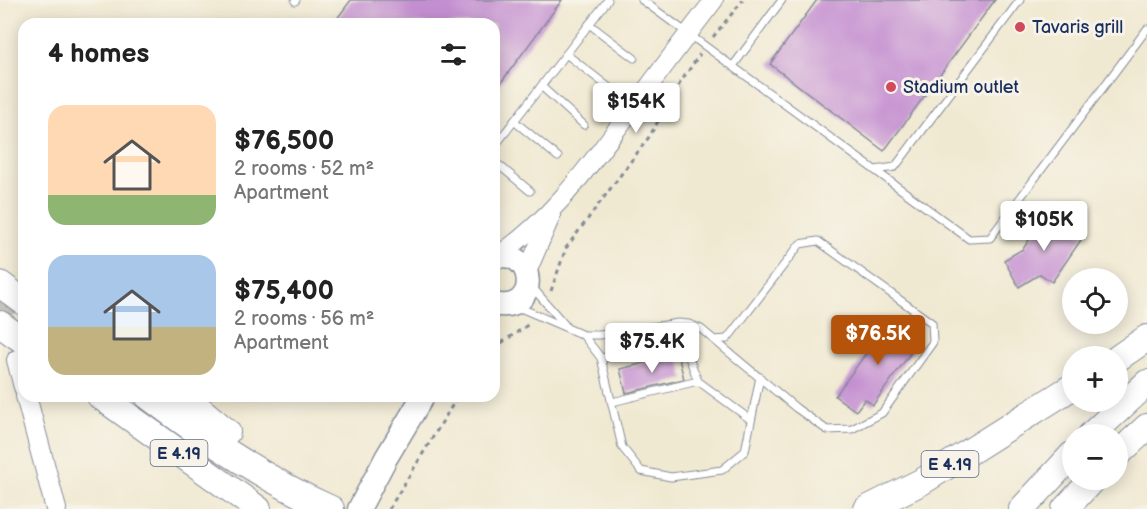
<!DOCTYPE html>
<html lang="en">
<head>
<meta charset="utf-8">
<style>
	:root { --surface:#fff; --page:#f2f2f2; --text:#222; --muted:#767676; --accent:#b45309 }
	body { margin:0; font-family:"Balsamiq Sans",sans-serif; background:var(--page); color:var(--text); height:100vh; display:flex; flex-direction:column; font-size:22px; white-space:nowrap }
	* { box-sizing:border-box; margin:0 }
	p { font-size:20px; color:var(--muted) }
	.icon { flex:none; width:33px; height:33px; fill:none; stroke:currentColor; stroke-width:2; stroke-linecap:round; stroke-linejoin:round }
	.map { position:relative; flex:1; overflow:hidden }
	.drawer { position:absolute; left:18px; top:18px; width:482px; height:384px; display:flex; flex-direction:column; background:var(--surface); border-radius:18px; box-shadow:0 3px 15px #0003 }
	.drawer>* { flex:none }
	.tools { position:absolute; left:1062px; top:268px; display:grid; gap:12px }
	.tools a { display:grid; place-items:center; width:66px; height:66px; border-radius:50%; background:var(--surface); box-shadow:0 3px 15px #0003; font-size:30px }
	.price { position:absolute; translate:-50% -51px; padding:0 14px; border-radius:6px; background:#fff; color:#222; font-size:20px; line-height:39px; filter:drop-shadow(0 2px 3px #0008) }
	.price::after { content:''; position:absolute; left:50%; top:36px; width:18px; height:14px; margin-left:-9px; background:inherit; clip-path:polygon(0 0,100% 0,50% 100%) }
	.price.active { background:var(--accent); color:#fff }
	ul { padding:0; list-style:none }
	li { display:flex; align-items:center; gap:18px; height:150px; padding:0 30px }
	li span { display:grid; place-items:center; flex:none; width:168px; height:120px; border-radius:18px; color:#555 }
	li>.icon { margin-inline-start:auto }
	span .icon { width:72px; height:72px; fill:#fffc; stroke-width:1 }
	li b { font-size:26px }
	h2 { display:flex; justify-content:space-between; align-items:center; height:72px; padding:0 30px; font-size:26px }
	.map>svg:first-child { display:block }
</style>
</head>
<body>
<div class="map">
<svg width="1147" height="509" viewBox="0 0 1147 509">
	<rect width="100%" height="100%" fill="#f7f3e8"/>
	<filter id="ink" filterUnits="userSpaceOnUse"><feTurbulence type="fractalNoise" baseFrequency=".0167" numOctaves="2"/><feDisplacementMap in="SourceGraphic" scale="12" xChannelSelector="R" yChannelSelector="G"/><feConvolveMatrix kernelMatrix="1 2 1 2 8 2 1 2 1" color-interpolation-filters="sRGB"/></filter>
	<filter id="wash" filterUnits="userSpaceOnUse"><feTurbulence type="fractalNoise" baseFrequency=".008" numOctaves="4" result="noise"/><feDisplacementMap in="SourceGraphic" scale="24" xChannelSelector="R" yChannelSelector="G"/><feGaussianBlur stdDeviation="1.35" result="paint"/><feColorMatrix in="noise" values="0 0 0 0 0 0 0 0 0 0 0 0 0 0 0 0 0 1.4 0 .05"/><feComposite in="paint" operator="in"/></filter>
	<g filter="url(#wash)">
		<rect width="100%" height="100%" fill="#f0e9d2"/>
		<g id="blocks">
			<g fill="#c48fd1">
				<path d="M351,0H562L494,92V24H333Z"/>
				<path d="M817,0H995L884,151L770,64Z"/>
				<path d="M1047,213L1083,237L1052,282L1040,274L1019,287L1004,260L1023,249Z"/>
				<path d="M891,319L920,340L873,405L865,399L856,411L835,396Z"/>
				<path d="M678,355L684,379L626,393L620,369Z"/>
			</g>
		</g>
	</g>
	<g filter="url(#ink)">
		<use href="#blocks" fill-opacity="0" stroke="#868c98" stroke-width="1.5"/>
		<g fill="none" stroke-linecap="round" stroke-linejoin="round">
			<path stroke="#c5c4bb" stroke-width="20" stroke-dasharray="20 10" stroke-linecap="butt" d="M0,297L11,337"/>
			<defs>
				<g id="service">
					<path d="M642,0L969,239L990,238L1147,29"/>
					<path d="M295,1L296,0"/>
					<path d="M589,24L634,58"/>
					<path d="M566,54L611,89"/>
					<path d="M733,66L782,0"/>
					<path d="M541,86L584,125"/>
					<path d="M514,121L558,157"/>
					<path d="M494,147L608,0"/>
					<path d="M494,161L530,191"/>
					<path d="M875,170L895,167L1020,0"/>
					<path d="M533,288L565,325"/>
					<path d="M516,306L583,335H600L678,323L689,324L701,329L796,408L827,430L852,429L882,413L933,342L932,323L818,241L800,244L727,339L714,340"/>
					<path d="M583,335L601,358L622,447L641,471L671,477L722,470L745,451L760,377"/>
					<path d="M601,358L669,350L688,355L698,381"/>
					<path d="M612,402L698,381L751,420"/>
				</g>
				<g id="tertiary">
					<path d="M496,257C551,220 586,170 626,117C655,78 684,39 714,0"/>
					<path d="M527,272L551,216"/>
				</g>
				<g id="secondary">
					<path d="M17,360L24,387"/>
					<path d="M26,396L56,509"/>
				</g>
				<g id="primary">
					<path d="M494,258C536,245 542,315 494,304"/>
					<path d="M359,509L386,458L423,396"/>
				</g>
				<g id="motorway">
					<path d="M0,284L24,302"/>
					<path d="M0,324L24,341"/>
					<path d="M1118,358L1147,338"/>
					<path d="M100,396L258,509"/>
					<path d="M148,396C202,437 270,482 331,509"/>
					<path d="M184,396L227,432"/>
					<path d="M1091,435L1147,383"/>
					<path d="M1118,454L1147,427"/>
					<path d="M867,509L923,481L1072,387"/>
					<path d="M1022,509L1072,455"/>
					<path d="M1065,509L1092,480"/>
				</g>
			</defs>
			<use href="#service" stroke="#868c98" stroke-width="9"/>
			<use href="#tertiary" stroke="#868c98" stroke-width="20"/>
			<use href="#secondary" stroke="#868c98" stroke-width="22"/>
			<use href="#primary" stroke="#868c98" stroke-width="25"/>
			<use href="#motorway" stroke="#868c98" stroke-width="28"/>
			<g stroke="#868c98" stroke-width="3" stroke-dasharray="4.5 4.5" stroke-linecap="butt">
				<path d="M713,37L743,0"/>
				<path d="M551,291L566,248L649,137L680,83L700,54"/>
				<path d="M494,348L529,324"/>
				<path d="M389,509L458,396"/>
			</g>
			<use href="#service" stroke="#fff" stroke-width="7"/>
			<use href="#tertiary" stroke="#fff" stroke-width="18"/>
			<use href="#secondary" stroke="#fff" stroke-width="20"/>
			<use href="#primary" stroke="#fff" stroke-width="22"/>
			<use href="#motorway" stroke="#fff" stroke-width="26"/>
		</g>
	</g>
	<g fill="#d1495b" stroke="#f7f3e8" stroke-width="2">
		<circle cx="1020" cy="27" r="6"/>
		<circle cx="891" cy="87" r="6"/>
	</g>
	<g text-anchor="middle" stroke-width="6" stroke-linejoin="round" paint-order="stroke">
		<g fill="#f7f3e8" stroke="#5d6a87" stroke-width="1.5">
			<rect x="150.5" y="440" width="57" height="26" rx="4.5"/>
			<rect x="921.5" y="451" width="57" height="26" rx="4.5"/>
		</g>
		<g font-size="16" font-weight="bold" fill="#1b2f5e">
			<text x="179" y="459">E 4.19</text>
			<text x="950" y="470">E 4.19</text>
		</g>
		<g font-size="18" fill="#1b2f5e" stroke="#f7f3e8" text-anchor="start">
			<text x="1032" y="33">Tavaris grill</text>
			<text x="903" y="93">Stadium outlet</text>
		</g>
	</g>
</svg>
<div class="tools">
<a><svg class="icon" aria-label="locate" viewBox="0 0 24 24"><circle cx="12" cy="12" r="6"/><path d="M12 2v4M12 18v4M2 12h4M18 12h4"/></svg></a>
<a>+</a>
<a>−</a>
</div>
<b class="price" style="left:636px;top:134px">$154K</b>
<b class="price" style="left:1044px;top:252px">$105K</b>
<b class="price active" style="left:878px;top:366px">$76.5K</b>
<b class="price" style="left:652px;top:374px">$75.4K</b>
<section class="drawer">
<h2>4 homes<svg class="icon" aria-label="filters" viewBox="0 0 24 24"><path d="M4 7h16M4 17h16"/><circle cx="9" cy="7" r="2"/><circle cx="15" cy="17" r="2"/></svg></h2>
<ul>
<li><span style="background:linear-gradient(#ffd9b3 75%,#8fb573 0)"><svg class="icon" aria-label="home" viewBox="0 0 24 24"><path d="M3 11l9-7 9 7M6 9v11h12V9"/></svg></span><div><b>$76,500</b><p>2 rooms · 52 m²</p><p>Apartment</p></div></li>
<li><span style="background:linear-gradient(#a9c7e8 60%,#c2b280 0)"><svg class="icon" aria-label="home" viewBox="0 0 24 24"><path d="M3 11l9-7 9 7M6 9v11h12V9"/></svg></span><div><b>$75,400</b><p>2 rooms · 56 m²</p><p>Apartment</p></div></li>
</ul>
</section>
</div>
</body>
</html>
